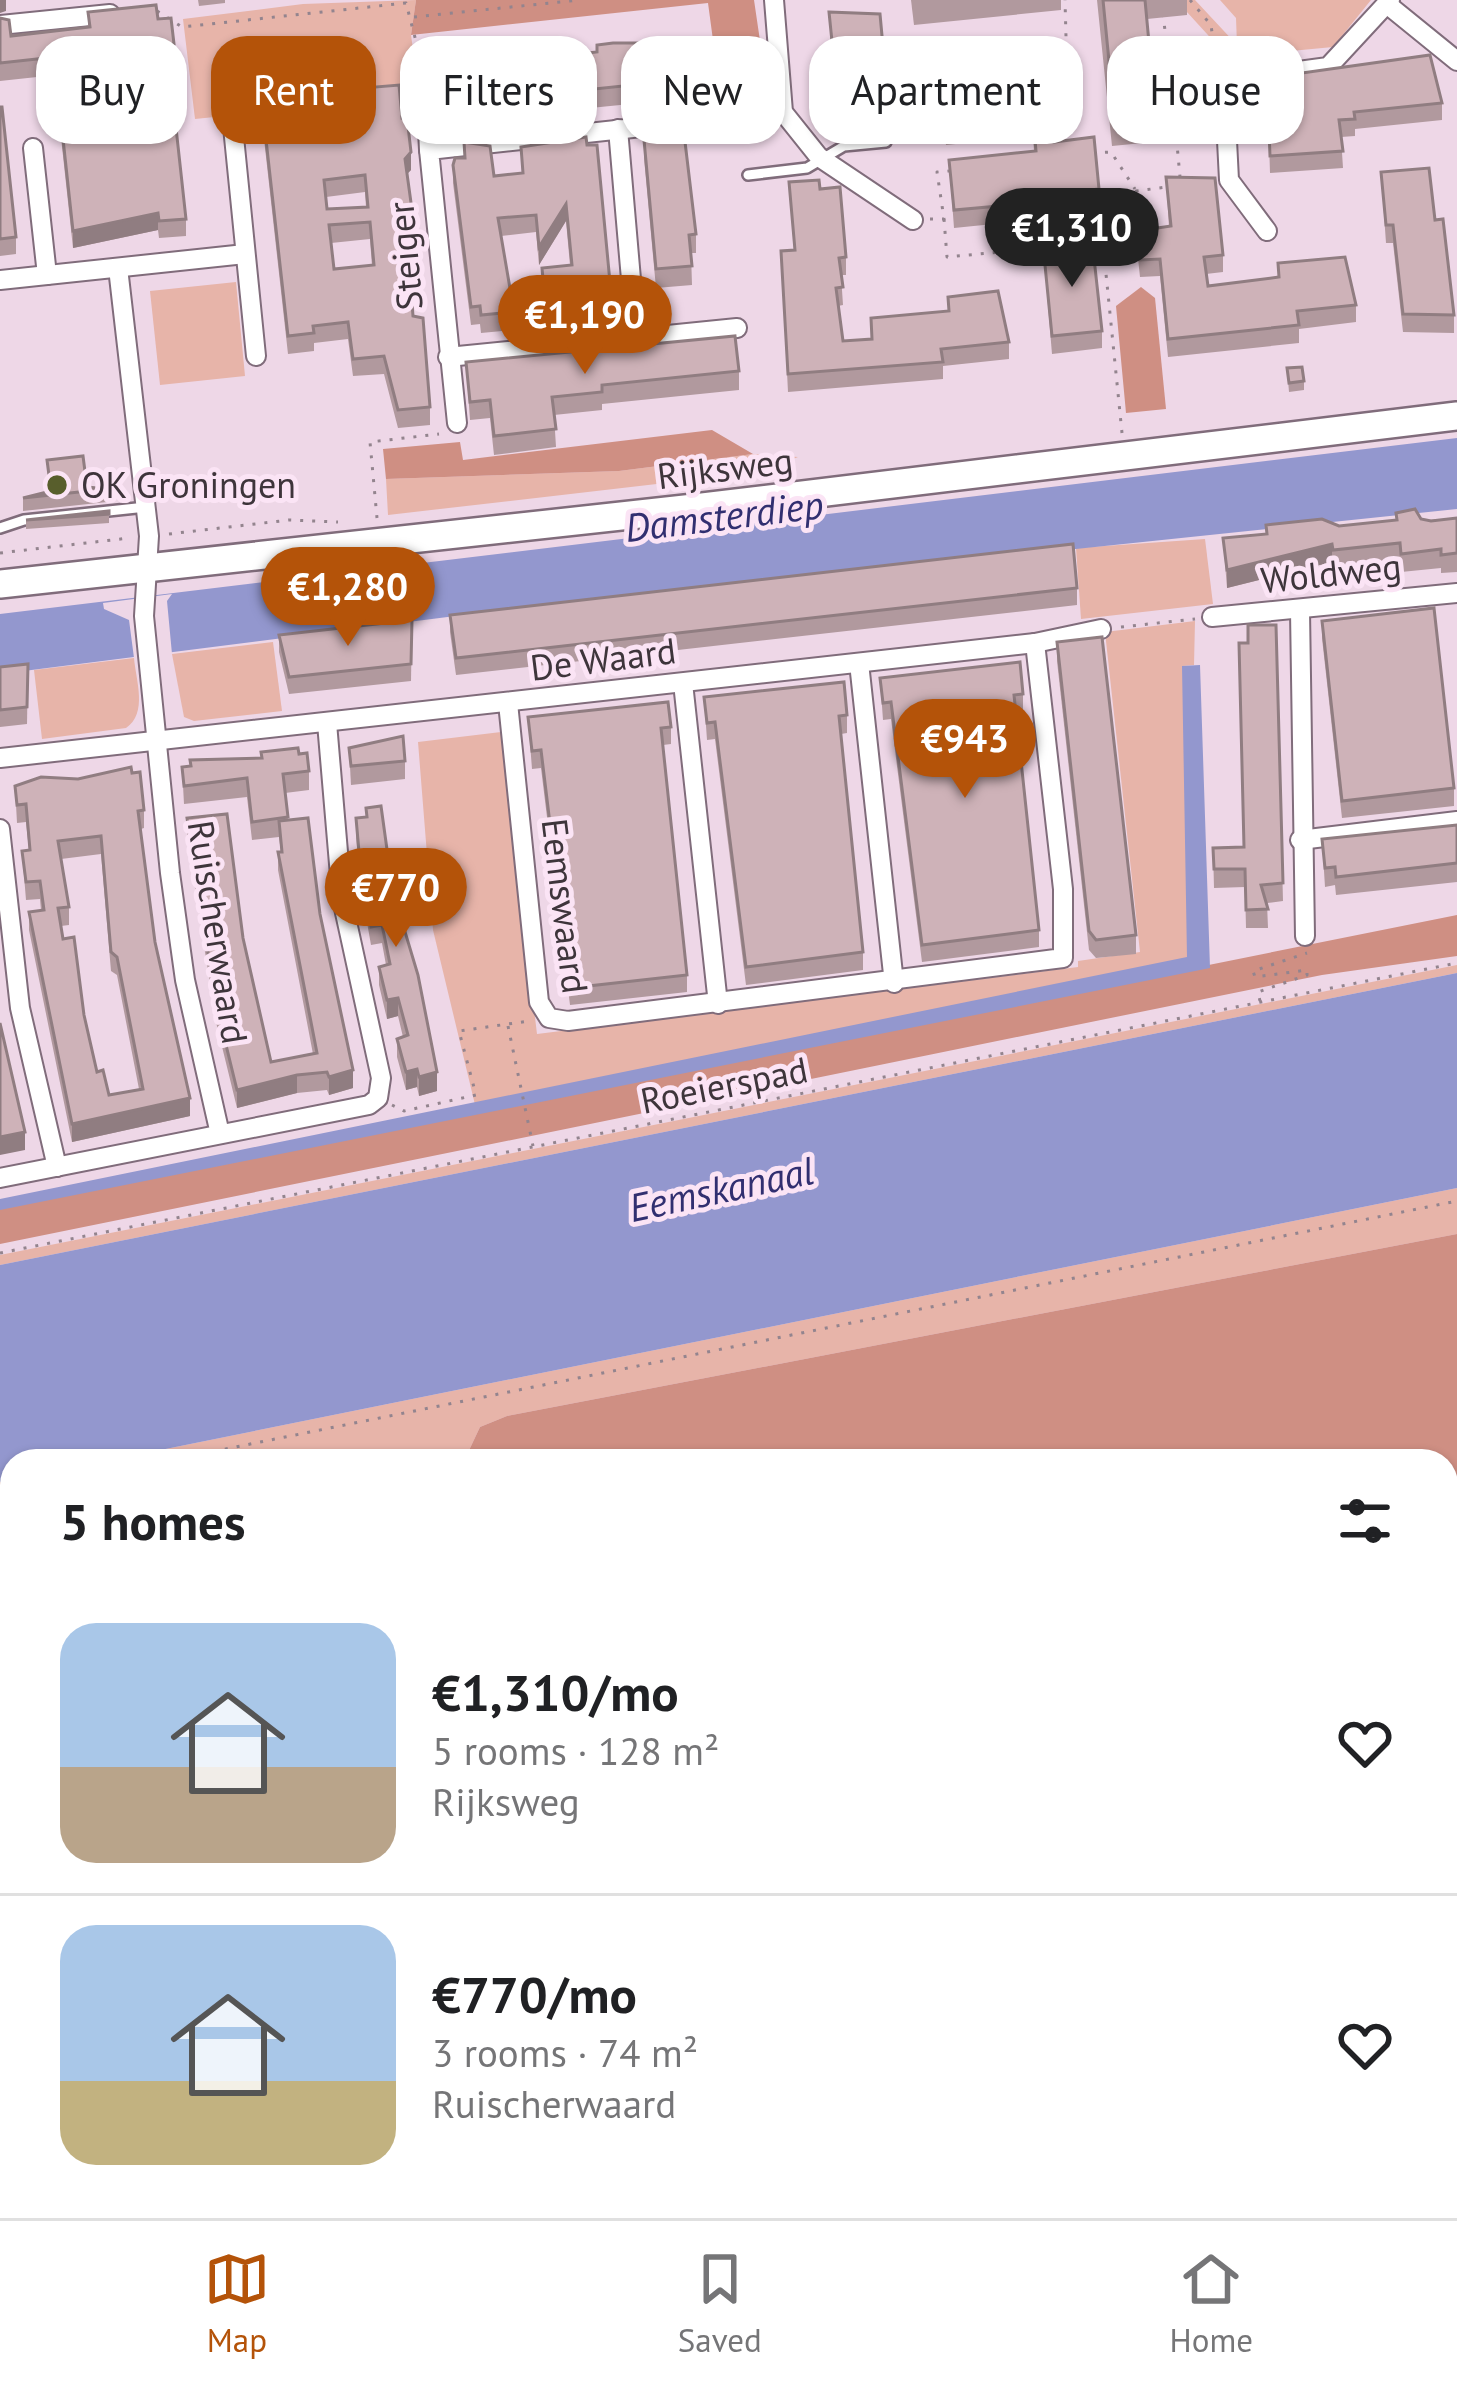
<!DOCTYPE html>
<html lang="en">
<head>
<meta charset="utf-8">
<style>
	:root { --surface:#fff; --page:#f6f6f6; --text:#202124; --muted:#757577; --line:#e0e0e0; --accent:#b45309 }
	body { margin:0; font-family:"PT Sans",sans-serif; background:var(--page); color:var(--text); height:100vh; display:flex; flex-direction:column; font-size:45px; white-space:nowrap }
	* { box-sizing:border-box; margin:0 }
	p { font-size:39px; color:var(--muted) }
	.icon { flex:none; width:66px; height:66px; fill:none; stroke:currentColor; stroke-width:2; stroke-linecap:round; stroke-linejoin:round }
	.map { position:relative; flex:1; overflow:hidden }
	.details { position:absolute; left:0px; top:1449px; width:1458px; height:771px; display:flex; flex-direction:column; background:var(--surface); border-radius:36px 36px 0 0; box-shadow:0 3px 9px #0004 }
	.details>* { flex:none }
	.top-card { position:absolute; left:36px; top:36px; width:1386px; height:108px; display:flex; gap:24px }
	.price { position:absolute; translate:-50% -102px; padding:0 27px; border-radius:42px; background:var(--accent); color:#fff; font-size:39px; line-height:78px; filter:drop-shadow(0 3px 6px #0008) }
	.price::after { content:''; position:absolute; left:50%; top:72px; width:36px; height:27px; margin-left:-18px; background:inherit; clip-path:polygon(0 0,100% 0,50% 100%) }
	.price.current { background:#222; color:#fff }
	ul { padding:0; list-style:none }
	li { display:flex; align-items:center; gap:36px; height:300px; padding:0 60px }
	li+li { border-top:3px solid var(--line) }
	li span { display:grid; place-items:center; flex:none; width:336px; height:240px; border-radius:36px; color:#555 }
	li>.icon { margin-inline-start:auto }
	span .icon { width:144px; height:144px; fill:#fffc; stroke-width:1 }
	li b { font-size:51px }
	h2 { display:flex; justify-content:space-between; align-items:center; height:144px; padding:0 60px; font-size:51px }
	.tag { padding:0 42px; border-radius:36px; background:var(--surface); box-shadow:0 3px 9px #0004; font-size:42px; line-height:108px }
	.tag.current { background:var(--accent); color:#fff }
	.tab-bar { display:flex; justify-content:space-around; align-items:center; height:168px; border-top:3px solid var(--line); background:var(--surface); font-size:33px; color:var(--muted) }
	.tab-bar a { display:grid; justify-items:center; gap:6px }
	.tab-bar .current { color:var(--accent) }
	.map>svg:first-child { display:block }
</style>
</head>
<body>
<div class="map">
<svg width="1457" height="2218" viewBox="0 0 1457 2218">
	<rect width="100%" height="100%" fill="#eed7e7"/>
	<g fill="#e7b4a9">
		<path d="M416,0L411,35L418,84L322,95V106L195,119L183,19L303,4Z"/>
		<path d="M1176,0H1195L1237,45L1236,18L1220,0H1371L1333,47L1228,57Z"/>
		<path d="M236,282L245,376L160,385L150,291Z"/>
		<path d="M753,454L798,457L760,472L388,515L386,479L619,471Z"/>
		<path d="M1205,539L1213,604L1081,619L1076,548Z"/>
		<path d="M1195,621L1194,665L1183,666L1188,968L477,1113L433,930L418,742L501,732L537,1034L1078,967V961L1140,952L1105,632Z"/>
		<path d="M273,642L282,711L194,721L184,717L172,654Z"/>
		<path d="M134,658C136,681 148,713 126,728L42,739L34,670Z"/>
		<path d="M1457,965V973L0,1265V1255Z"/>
		<path d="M1457,1188V1234L507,1416L480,1427L464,1461H106Z"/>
		<path d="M12,1480V1912L0,1915V1482Z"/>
		<path d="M1457,1664V2074L1446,2076V1666Z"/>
		<path d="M12,1983V2123H0V1985Z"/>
		<path d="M1457,2082V2218H1239L1185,2208H1446V2084Z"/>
	</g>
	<g fill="#cf8f83">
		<path d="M416,0H754L769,102L722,107L708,3L411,35Z"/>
		<path d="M1141,287L1155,298L1166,409L1126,413L1116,306Z"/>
		<path d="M712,430L753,454L619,471L386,479L383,449L460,442L463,460Z"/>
		<path d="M1457,915V956L1322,975L0,1244V1208Z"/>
		<path d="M1457,1234V1551L1446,1553V1461H464L480,1427L507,1416Z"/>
	</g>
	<g fill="#9397ce">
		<path d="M1457,438V509L550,604L0,674V614Z"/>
		<path d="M1200,665L1210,968L0,1210V1199L1187,957L1182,666Z"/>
		<path d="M1457,973V1188L106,1461H12V1480L0,1482V1265Z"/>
	</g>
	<path fill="#eed7e7" d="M172,594L167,601L172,654L134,658L129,620L104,609L103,603Z"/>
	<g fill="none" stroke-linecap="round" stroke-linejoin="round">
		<g stroke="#9397ce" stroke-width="6">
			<path d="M0,2110L12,2109"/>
			<path d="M1256,2208L1306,2218"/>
		</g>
		<defs>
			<g id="lane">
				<path d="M748,175L807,168L844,146L886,142"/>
				<path d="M0,528L24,520L146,507"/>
			</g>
			<g id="street">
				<path d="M774,0L783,112L819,157L913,220"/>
				<path d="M1388,5L1457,61"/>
				<path d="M0,25L110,14"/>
				<path d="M426,91L429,150"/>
				<path d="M233,127L256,356"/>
				<path d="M618,129L636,337"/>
				<path d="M33,148L47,275"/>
				<path d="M1267,231L1229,180L1224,81L1328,67L1390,0"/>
				<path d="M118,268L149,536L144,616L170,873L185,980L220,1134"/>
				<path d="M0,280L245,254"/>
				<path d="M448,357L737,328"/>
				<path d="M457,423L429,150L783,112"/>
				<path d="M1300,611L1305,936"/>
				<path d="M1212,617L1457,593"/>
				<path d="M859,663L894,983"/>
				<path d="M683,683L718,1004"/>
				<path d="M508,703L539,1002L549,1018L568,1021L1063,958V889L1035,643"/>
				<path d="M0,758L1035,643L1101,629"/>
				<path d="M0,829L20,1008L57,1167"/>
				<path d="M1300,840L1457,821"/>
				<path d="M0,1178L369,1105L378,1098L381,1078L342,899L327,723"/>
			</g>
			<g id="secondary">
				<path d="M1446,1625L1457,1623"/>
				<path d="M0,1941L12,1939"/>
				<path d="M0,2177L12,2176"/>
				<path d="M790,2208L884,2218"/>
				<path d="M0,2213L262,2210L487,2218"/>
			</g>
			<path id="primary" d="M0,584L694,508L1457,416"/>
		</defs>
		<use href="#lane" stroke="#806c7b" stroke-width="14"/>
		<use href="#street" stroke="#806c7b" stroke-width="22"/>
		<use href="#secondary" stroke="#806c7b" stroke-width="28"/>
		<use href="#primary" stroke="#806c7b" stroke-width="32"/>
		<g stroke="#93848e" stroke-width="3" stroke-dasharray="3 9" stroke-linecap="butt">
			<path d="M1190,0L1211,25L1216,62"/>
			<path d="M157,11L182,27L406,3L424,72"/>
			<path d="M1163,14L1169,64"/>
			<path d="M414,17L579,0"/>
			<path d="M1170,68L1214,65"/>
			<path d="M1171,79L1180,177"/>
			<path d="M1062,141L1055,56L1066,37L1065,0"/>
			<path d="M1093,153L1111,152L1135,189"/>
			<path d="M930,219H944L937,172L949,171"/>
			<path d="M944,219L947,257L1033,249L1060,236H1104"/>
			<path d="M1122,433L1103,244L1136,191L1167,187"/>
			<path d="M377,518L370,442L439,434"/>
			<path d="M169,534L289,520L338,522"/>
			<path d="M0,553L129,538"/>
			<path d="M1121,627L1195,619"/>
			<path d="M1260,1001L1258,992L1307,975V970L1255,977L1253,971L1307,953"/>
			<path d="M508,1026L533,1146"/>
			<path d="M392,1105L404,1111L476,1095L459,1031L529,1021"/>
			<path d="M0,1253L1457,963"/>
			<path d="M166,1461L1457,1201"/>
			<path d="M0,1495L12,1493"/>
			<path d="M1446,1561L1457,1558"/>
			<path d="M0,1870L12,1868"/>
			<path d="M0,2137L12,2136"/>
			<path d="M1105,2208L1159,2218"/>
		</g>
		<use href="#lane" stroke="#fff" stroke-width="9"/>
		<use href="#street" stroke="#fff" stroke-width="18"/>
		<use href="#secondary" stroke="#fff" stroke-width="24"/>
		<use href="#primary" stroke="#fff" stroke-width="27"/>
	</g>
	<g fill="#b1999e" fill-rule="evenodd">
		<path d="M198,0H225V3L199,6Z"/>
		<path d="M911,0H1061V10L914,25Z"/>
		<path d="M1097,0H1187V15L1147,19L1151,64L1171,77V131L1153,133V142L1112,146Z"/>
		<path d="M88,12L158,19L174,44V62L128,67V76L112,78L111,69L0,81V18L11,36L88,27Z"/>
		<path d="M829,12L887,107L838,119Z"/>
		<path d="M540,58L700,78V97L441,123L438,68Z"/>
		<path d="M914,63L946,73L1046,64L1054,142L1099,189V206L1043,212V219L954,228L949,160L1034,151L1033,136L946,145L944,128L905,132L902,84L914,83Z"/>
		<path d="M1267,78L1442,103V120L1355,129V136L1341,137L1343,168L1270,173Z"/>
		<path d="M363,88L402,118L411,170L407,174L419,261V278L411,279L413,316L430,407V425L398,428L384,374L353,376L348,339L314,343V351L288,354L262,121V104L289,109L317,120L335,130L365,127ZM365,192L366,207L327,209L326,197ZM370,239L372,266L334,269L331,243Z"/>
		<path d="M132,94L186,219V236L159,238L158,230L73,248L59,119V102Z"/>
		<path d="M0,107L16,237V254L0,256Z"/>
		<path d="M586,137L611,293V311L603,312V321L545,320L542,268L570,265L566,221L539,265L536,232L501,236L514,312V330L481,333L480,324L471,325L453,183V165L494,176L522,173L521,147Z"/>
		<path d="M644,140L696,234V253H691L692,285L656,288L644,158Z"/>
		<path d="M1381,172L1435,220L1454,315V333L1403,332L1393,243H1386Z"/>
		<path d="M1166,177L1223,255V272L1206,274L1208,286L1278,277V263L1356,305V322L1299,329V343L1168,357L1160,276L1140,277L1137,249V231L1169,227Z"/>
		<path d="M789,182L820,189L846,257V275H841L843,305L838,306L843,341L871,339V318L948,311V297L1009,342V359L943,366V379L788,392L781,251L794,250Z"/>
		<path d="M1043,245L1074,250L1102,331V348L1052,354Z"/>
		<path d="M466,362L739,371V390L602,404V410L554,415L556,447L494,455L490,418L470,420Z"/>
		<path d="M1287,368L1304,381V390L1289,392Z"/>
		<path d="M47,460L87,487L107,489V502L23,511V498L50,491Z"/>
		<path d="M109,511V523L26,529V520Z"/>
		<path d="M1457,518V572L1441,573V568L1401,572L1400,561L1333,568L1332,562L1227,588L1223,538L1339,526Z"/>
		<path d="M1077,588V605L456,675L450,632V615Z"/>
		<path d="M412,620L411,681L289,694L279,652V635Z"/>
		<path d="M1322,621L1454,788V806L1342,818L1322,638Z"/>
		<path d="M1276,625L1283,901L1267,903L1268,928H1246L1245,887L1214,888L1213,848L1244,847L1248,643Z"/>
		<path d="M1057,642L1136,935V954L1096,958L1089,950L1057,661Z"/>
		<path d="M28,664L27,724L0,727V667Z"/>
		<path d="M880,678L1023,694V712H1016L1039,930V947L922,962L891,719L883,720Z"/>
		<path d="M704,697L847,715V733L841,734L863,952V970L746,985L715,739L707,740Z"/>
		<path d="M528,717L671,727V744L663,745L687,975V992L570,1005L541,768L532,769Z"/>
		<path d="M349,748L405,761V779L351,785Z"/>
		<path d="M299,754L309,771V790L285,793L288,820L320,914L353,1088L329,1095L327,1090L297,1093L237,1108L216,1022L187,837V818L243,938L271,1062L313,1054L278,870V852H281L279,837L252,840L247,797L184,804L182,767Z"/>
		<path d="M132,773L144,810V828L141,829L155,942L190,1116L72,1142L29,930V912L41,910L40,899L26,900L22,851L29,850L26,822L17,823L15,786ZM101,854L111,971L117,975L139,1089L109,1095L97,1072L61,926L69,925V907L61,859Z"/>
		<path d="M366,817L397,922L437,1091L419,1096L417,1087L406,1090L397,1057V1039L403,1037L398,1016L387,1019L379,985V967L386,965L382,943L371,945L365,911V892L374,891L371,869L359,871L356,836V818Z"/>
		<path d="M1457,825V882L1336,895L1335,885L1325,887L1322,839Z"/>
	</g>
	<g fill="#907d81">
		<path d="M0,0H6V11L0,13Z"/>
		<path d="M887,90V107L838,119V101Z"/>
		<path d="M411,152V170L405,176V159Z"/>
		<path d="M566,204V221L539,265V247Z"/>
		<path d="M158,213V230L73,248V231Z"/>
		<path d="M1332,544V562L1227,588V570Z"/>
		<path d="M398,998V1016L387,1019V1000Z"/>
		<path d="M417,1069V1087L406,1090V1072Z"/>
		<path d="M353,1070V1088L329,1095V1077Z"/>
		<path d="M437,1072V1091L419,1096V1077Z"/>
		<path d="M297,1075V1093L237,1108V1090Z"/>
		<path d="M190,1098V1116L72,1142V1124Z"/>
		<path d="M25,1132V1150L0,1155V1137Z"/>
	</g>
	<g fill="#ceb2b8" stroke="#907d81" stroke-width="3" fill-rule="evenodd">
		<path d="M1103,0H1145L1151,64L1169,62L1171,77L1152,79L1153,88L1112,92Z"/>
		<path d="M156,5L158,19L171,18L174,44L127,49L128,58L112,60L111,51L0,63V18L9,20L11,36L90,27L88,12Z"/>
		<path d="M829,12L880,14L887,90L838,101Z"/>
		<path d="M613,43H697L700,78L441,105L438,68L501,62L500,55L539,51L540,58L597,52V45Z"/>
		<path d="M1430,55L1442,103L1354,112L1355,119L1339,120L1343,151L1270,156L1267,78Z"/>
		<path d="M945,60L946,73L1046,64L1054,142L1094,137L1099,189L1042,195L1043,202L954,210L949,160L1036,151L1033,118L946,128L944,111L905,114L902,84L915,83L914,63Z"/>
		<path d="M399,85L402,118L407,117L411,152L405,159L419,261L410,262L411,289L413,316L423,318L430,407L398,410L384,356L353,359L348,322L313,326L314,333L288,336L262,104L288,101L289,109L316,105L317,120L334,119L335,130L367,127L363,88ZM365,175L368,207L327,209L324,180ZM370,222L374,265L334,269L329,225Z"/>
		<path d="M131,89L132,94L172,91L186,219L159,221L158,213L73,231L59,102Z"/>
		<path d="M0,107H2L16,237L0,239Z"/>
		<path d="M683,125L696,234L689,235L692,266L656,269L644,140L661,138L660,128Z"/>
		<path d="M586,137L587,145H597L611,293L602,294L603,303L545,302L542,268L572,265L566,204L539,247L536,215L498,218L514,312L481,315L480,306L471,307L453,165L455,158H465L464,142L490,146L494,176L523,173L521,147Z"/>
		<path d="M1429,168L1435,220L1443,219L1454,315L1403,314L1393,225H1386L1381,172Z"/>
		<path d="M1166,177L1215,178L1223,255L1204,257L1208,286L1279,277L1278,263L1345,257L1356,305L1297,311L1299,325L1168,339L1160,259L1140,260L1137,231L1171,226Z"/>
		<path d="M819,180L820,189L840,187L846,257L839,258L843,287L836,288L843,341L872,339L871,318L949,311L948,297L998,291L1009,342L941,349L943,362L788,374L781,251L795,250L789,182Z"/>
		<path d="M1073,242L1074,250L1093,249L1102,331L1052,336L1043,245Z"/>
		<path d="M735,336L739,371L602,385V392L552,397L556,429L494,436L490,400L470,402L466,362Z"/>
		<path d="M1302,367L1304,381L1289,383L1287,368Z"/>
		<path d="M83,456L87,487L107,489L23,498L51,491L47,460Z"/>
		<path d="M1415,509L1421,519L1431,521L1457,518V553L1441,555V549L1401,554L1400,543L1333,550L1332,544L1227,570L1223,538L1267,534L1266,525L1322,519L1339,526L1397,520L1396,513Z"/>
		<path d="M109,511V514L26,520Z"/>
		<path d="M1073,544L1077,588L456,658L450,615Z"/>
		<path d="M1434,608L1454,788L1342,801L1322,621Z"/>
		<path d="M412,620L411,664L289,677L279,635Z"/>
		<path d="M1248,625H1276L1283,883L1261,885L1268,909L1246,910L1245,869H1214L1213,848L1244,847L1239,643H1248Z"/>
		<path d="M1102,637L1136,935L1096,940L1089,931L1057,642Z"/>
		<path d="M1020,662L1023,694L1014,695L1039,930L922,945L891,702L883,703L880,678Z"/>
		<path d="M28,664L27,707L0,710V667Z"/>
		<path d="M844,682L847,715L839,716L863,952L746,967L715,722L707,723L704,697Z"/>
		<path d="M668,702L671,727L661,728L687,975L570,988L541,750L532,751L528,717Z"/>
		<path d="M403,736L405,761L351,766L349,748Z"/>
		<path d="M298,748L299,754L307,753L309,771L283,774L288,817L252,822L247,778L184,786L182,767L191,766L190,760L262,758L261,752Z"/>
		<path d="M131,767L132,773L140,772L144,810L138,811L155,942L190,1098L72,1124L29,912L44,910L40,881L26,882L22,851L30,850L26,804L17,805L15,786L41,777L78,779ZM101,836L111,952L117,957L143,1089L109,1095L103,1070L97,1072L84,1015L74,937L63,939L58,908L69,907L58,841Z"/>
		<path d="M381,806L397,922L403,925L418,975L437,1072L419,1077L417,1069L406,1072L397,1039L408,1035L398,998L387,1000L379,967L390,964L382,925L371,927L365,892L377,891L371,851L359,852L356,818L367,817L366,808Z"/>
		<path d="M227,814L243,938L271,1062L317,1053L278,852H282L279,821L308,818L320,914L353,1070L329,1077L327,1072L297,1075L237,1090L216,1004L187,818Z"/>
		<path d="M1457,825V863L1336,877L1335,867L1325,868L1322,839Z"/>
		<path d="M0,1023L25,1132L0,1137Z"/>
	</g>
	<circle fill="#585e2c" stroke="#fbe4f5" stroke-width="4.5" cx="57" cy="485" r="12"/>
	<g text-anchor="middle" stroke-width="10" stroke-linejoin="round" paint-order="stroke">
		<g font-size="36" fill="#3e353b" stroke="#fbe4f5">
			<text transform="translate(405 256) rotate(-95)" y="13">Steiger</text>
			<text transform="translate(725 468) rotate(-7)" y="13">Rijksweg</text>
			<text transform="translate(1331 573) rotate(-6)" y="13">Woldweg</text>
			<text transform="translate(603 659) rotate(-7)" y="13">De Waard</text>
			<text transform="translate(565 906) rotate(83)" y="13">Eemswaard</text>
			<text transform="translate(218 932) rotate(81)" y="13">Ruischerwaard</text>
			<text transform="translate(724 1085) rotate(-11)" y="13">Roeierspad</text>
		</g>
		<g font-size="36" fill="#3e353b" stroke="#fbe4f5" text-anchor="start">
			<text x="81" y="498">OK Groningen</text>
		</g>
		<g font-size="39" font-style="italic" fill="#312f70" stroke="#fbe4f5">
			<text transform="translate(724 516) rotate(-7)" y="14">Damsterdiep</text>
			<text transform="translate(721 1189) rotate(-12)" y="14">Eemskanaal</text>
		</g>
	</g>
</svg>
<b class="price current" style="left:1072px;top:290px">€1,310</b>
<b class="price" style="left:585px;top:377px">€1,190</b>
<b class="price" style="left:348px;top:649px">€1,280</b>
<b class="price" style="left:965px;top:801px">€943</b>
<b class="price" style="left:396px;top:950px">€770</b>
<div class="top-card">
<a class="tag">Buy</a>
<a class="tag current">Rent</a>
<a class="tag">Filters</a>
<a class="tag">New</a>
<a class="tag">Apartment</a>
<a class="tag">House</a>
</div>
<section class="details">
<h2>5 homes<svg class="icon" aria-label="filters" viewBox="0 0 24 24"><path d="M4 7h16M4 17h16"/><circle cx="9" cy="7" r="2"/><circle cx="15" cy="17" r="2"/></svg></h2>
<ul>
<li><span style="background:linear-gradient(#a9c7e8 60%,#b9a48a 0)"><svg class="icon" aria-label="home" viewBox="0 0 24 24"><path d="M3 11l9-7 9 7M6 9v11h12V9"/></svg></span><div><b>€1,310/mo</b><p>5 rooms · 128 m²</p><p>Rijksweg</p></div><svg class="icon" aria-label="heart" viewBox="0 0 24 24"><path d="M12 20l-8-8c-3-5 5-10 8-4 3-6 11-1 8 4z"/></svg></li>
<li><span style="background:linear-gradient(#a9c7e8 65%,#c2b280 0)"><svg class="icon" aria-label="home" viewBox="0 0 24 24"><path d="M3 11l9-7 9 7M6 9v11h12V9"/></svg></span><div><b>€770/mo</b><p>3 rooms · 74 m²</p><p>Ruischerwaard</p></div><svg class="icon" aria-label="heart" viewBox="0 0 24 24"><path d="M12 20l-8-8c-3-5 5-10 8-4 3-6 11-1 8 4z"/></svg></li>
</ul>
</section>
</div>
<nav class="tab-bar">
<a class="current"><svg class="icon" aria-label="map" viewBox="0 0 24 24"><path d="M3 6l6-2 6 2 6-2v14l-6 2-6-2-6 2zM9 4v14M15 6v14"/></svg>Map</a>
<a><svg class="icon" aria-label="saved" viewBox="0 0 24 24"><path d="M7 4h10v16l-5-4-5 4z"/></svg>Saved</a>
<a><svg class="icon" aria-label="home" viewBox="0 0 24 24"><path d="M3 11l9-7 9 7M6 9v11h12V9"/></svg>Home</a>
</nav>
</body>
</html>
